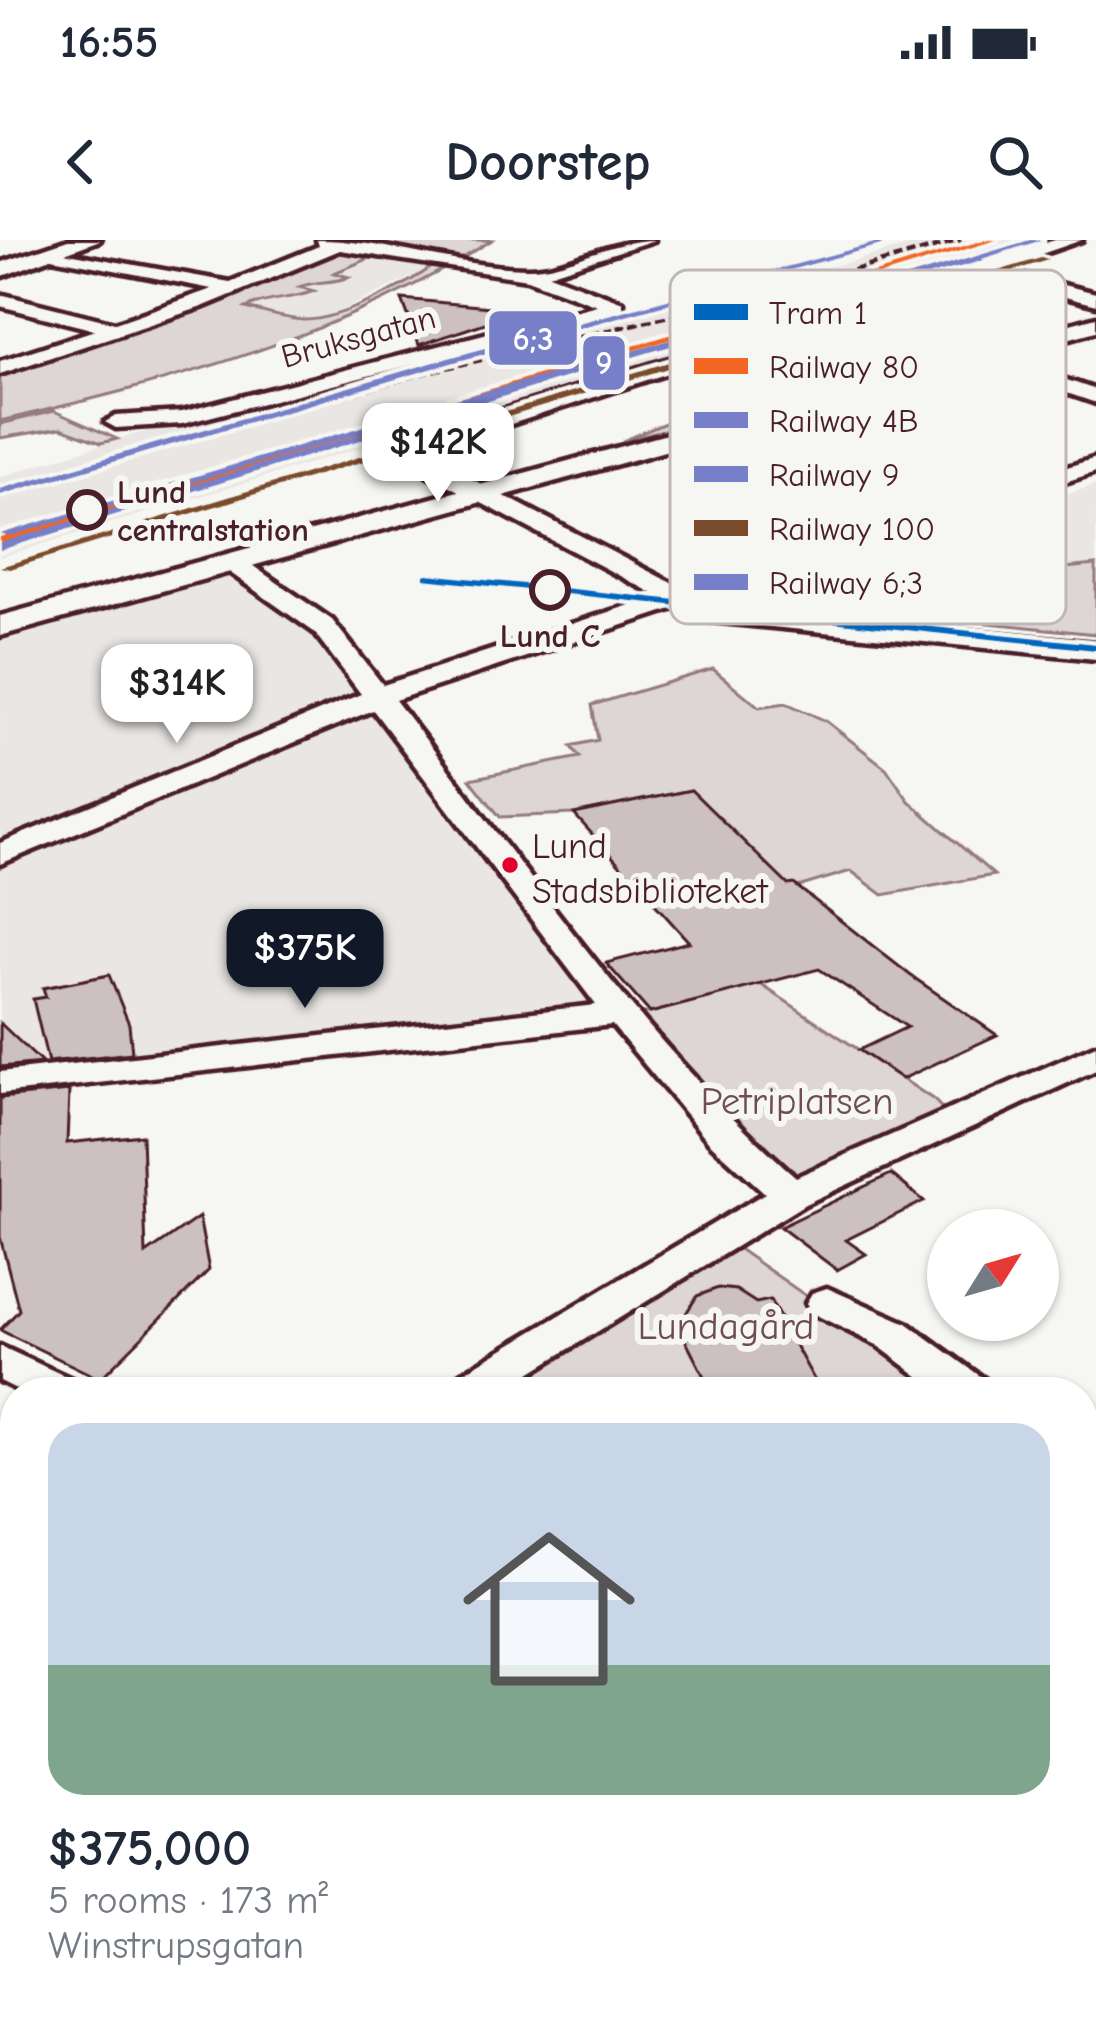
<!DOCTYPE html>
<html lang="en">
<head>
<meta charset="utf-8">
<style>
	:root { --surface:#fff; --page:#f6f6f7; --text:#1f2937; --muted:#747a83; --line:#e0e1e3; --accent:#111827 }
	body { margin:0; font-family:"Comic Neue",sans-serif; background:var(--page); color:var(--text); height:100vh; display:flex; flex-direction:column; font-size:45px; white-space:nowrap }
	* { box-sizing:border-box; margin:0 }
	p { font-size:39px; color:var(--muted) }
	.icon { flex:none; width:66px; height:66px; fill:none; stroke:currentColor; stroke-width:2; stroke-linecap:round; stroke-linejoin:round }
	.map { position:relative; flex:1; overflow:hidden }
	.details { position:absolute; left:0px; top:1137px; width:1098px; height:663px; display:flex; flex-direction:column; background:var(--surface); border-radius:48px 48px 0 0; box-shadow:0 3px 9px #0004 }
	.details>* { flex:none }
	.needle { width:78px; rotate:53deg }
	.fabs { position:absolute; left:927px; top:969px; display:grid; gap:24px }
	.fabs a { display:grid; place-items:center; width:132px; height:132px; border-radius:50%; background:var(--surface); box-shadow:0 3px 9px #0004; font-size:60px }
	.price { position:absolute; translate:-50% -102px; padding:0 27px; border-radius:24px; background:#fff; color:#222; font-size:39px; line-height:78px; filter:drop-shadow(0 3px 6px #0008) }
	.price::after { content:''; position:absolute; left:50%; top:72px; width:36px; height:27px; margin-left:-18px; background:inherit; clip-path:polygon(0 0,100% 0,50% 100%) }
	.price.current { background:var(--accent); color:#fff }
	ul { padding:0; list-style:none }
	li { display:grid; align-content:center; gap:24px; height:636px; padding:0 48px }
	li+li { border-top:3px solid var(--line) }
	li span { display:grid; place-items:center; height:372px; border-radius:36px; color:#555 }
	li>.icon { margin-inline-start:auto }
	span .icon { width:216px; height:216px; fill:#fffc; stroke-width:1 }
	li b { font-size:51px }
	.status { display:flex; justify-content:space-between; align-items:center; height:84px; padding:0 60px; background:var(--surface); direction:ltr }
	.status svg { height:33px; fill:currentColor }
	header { display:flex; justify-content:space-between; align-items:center; height:156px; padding:0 48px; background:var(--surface); font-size:54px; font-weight:700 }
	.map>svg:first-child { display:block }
</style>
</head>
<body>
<div class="status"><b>16:55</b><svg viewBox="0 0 49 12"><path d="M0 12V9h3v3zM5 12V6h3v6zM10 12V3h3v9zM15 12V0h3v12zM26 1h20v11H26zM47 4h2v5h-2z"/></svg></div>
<header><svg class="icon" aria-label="back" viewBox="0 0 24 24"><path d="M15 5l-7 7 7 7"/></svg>Doorstep<svg class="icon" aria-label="search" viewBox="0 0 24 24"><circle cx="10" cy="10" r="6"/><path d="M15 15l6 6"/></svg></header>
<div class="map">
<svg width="1096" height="1799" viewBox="0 0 1096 1799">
	<rect width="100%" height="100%" fill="#f6f6f2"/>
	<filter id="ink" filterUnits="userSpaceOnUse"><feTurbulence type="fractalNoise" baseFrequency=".00833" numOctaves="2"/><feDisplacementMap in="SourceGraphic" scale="24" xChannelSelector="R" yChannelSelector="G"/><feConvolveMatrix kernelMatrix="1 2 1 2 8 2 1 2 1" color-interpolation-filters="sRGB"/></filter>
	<g filter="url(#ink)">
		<g fill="#e9e6e3">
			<path d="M929,0H1046L0,317V237L118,199L459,106L850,22Z"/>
			<path d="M356,12L437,24L319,82L170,93Z"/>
			<path d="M1096,245V394L969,381L893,307Z"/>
			<path d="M231,322L306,372L379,458L0,614V386Z"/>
			<path d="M354,473L377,479L604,761L598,771L0,845V618Z"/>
		</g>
		<g fill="#ddd6d5" stroke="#947a80" stroke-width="3" fill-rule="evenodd">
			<path d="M348,0H492C342,97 172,141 0,181V128ZM370,18L436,24C407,45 339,81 303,80C285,79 264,72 246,68C270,57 291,60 314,51L299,47C317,40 332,44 349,37L334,33Z"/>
			<path d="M749,126L811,151L799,152L803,150L763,137L700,159L733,171L785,156L791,159L623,201L698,169L671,158Z"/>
			<path d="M54,171L117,199L101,203L61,188L0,198V184Z"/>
			<path d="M1096,325V394L969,381L937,345L939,340Z"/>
			<path d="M713,429L759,467L786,463L826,481L886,528L909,561L994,635L883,655L851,631L798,647L788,645L691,550L574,574L500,577L470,539L580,517L571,506L598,500L592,465Z"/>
			<path d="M760,744L934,860L953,880L791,955L621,773H650Z"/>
			<path d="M730,1003L944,1152H494Z"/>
			<path d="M1083,1249L1096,1258V1799H0V1415L15,1407V1785H1083Z"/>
		</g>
		<g fill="#ccc1c0" stroke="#4a1f2b" stroke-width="3">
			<path d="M402,59L524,70L419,105Z"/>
			<path d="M691,550L788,645L794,644L910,735L997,795L902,839L859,810L907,787L819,729L650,773L606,723L689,702L574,574Z"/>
			<path d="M109,735L129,784L132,813L48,822L33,759L46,757L43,748Z"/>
			<path d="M0,783L42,823L0,827Z"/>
			<path d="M69,851L67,903L142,895L146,1014L199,977L209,1030L100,1139L0,1090L19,1070L0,997V858Z"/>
			<path d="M891,934L924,961L846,1000L866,1014L837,1030L780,987Z"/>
			<path d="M718,1048L736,1050L756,1063L770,1060L821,1152H712L678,1086L697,1056Z"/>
		</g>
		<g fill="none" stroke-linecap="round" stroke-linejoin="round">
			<defs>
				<g id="minor">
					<path d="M317,0C385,0 455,27 527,28C567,29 609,0 654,0L549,34L623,62V70L182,184L116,188L105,182L116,176L182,172L597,65L527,39L340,10L202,67L0,134V121L95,90L0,66V54L115,83L212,49L52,18L46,17V9L230,42L319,6Z"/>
					<path d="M1055,0H1082L998,29L1096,53V65L978,35L738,110L843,151V159H829L718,117L422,213L683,349L957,262L756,179V169H772L981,254L1096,218V232L703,359L716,366L1096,403V419L710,381L678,367L395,460C522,622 641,801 796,937L1096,805V830L805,964L499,1152H442L449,1141L765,953L709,902L612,785L0,854V832L596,765L373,470L0,624V603L361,454L314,392L222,327L219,322L222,317H240L332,380L383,445L658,356L396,218V208L435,191Z"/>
					<path d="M971,112H985L1096,150V163L971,120Z"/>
					<path d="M827,1048L907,1083L987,1141L994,1152H940L877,1105L812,1073L806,1063L812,1053Z"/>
					<path d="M0,1106L76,1141L83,1152H22L0,1141Z"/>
					<path d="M1083,1219L1096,1223V1265L1083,1261Z"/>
					<path d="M15,1372V1416L0,1421V1377Z"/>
				</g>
				<g id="tertiary">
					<path d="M68,0H100L0,37V23Z"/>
					<path d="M1096,77V91L0,396V376Z"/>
				</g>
			</defs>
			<use href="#minor" stroke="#4a1f2b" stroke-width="9"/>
			<use href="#tertiary" stroke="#4a1f2b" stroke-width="9"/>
			<use href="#minor" fill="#f6f6f2" fill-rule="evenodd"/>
			<use href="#tertiary" fill="#f6f6f2" fill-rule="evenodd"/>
			<path stroke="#4a1f2b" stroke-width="3" d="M571,352L639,355"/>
			<path stroke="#4a1f2b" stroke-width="4.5" stroke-dasharray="9 4.5" stroke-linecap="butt" d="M174,205L429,132L794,47L961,0"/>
			<path stroke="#4a1f2b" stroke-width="6" stroke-dasharray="12 6" stroke-linecap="butt" d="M0,255L184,202"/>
			<defs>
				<path id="rail-1" d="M984,0H996L0,304V297Z"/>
				<path id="rail-2" d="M978,18L985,20L463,163L10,296L0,294L457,159Z"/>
				<path id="rail-3" d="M1030,0H1042L840,63L682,102L0,310V303L676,98L834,59Z"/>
				<path id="rail-4" d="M1041,18L1048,20L846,83L688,122L10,329L0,327L682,118L840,79Z"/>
				<path id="rail-5" d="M886,0H899L451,123L0,255V249L445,119Z"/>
			</defs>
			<use href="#rail-1" stroke="#f6f6f2" stroke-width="9"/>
			<use href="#rail-2" stroke="#f6f6f2" stroke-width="9"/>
			<use href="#rail-3" stroke="#f6f6f2" stroke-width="9"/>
			<use href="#rail-4" stroke="#f6f6f2" stroke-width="9"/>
			<use href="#rail-5" stroke="#f6f6f2" stroke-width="9"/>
			<use href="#rail-1" fill="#f26522" fill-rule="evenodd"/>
			<use href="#rail-2" fill="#767fc8" fill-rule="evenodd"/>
			<use href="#rail-3" fill="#767fc8" fill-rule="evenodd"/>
			<use href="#rail-4" fill="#7a4b2a" fill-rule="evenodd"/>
			<use href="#rail-5" fill="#767fc8" fill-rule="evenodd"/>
			<defs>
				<path id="tram-1" d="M427,334L1096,404V410L424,339V335Z"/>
			</defs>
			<use href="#tram-1" stroke="#f6f6f2" stroke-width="9"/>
			<use href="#tram-1" fill="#0065bd" fill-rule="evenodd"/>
		</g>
	</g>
	<g fill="#f6f6f2" stroke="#4a1f2b" stroke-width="6">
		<circle cx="87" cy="270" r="18"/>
		<circle cx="550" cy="350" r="18"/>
	</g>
	<circle fill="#e4002b" stroke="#f6f6f2" stroke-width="4.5" cx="510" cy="625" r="10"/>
	<g text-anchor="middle" stroke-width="12" stroke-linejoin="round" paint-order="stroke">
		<g font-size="33" fill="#4a1f2b" stroke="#f6f6f2">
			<text transform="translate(358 96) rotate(-15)" y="12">Bruksgatan</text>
		</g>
		<g font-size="33" font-weight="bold" fill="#4a1f2b" stroke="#f6f6f2" text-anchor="start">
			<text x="117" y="263">Lund<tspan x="117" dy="38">centralstation</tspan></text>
			<text x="550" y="407" text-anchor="middle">Lund C</text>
		</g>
		<g font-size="36" fill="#4a1f2b" stroke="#f6f6f2" text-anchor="start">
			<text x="532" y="618">Lund<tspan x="532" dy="45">Stadsbiblioteket</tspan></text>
		</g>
		<g font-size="39" fill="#6f4d56" stroke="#f6f6f2">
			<text x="797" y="874">Petriplatsen</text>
			<text x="726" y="1099">Lundagård</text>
		</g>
	</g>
	<rect x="670" y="30" width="396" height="354" rx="18" fill="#f6f6f2" stroke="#c2b6b6" stroke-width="3"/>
	<rect x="694" y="64" width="54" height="16" fill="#0065bd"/>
	<rect x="694" y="118" width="54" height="16" fill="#f26522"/>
	<rect x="694" y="172" width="54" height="16" fill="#767fc8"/>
	<rect x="694" y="226" width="54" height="16" fill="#767fc8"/>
	<rect x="694" y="280" width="54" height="16" fill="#7a4b2a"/>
	<rect x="694" y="334" width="54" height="16" fill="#767fc8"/>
	<g font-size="33" fill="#4a1f2b">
		<text x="769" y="84">Tram 1</text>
		<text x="769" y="138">Railway 80</text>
		<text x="769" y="192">Railway 4B</text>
		<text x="769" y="246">Railway 9</text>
		<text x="769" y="300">Railway 100</text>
		<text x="769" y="354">Railway 6;3</text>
	</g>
	<g stroke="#f6f6f2" stroke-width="4.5">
		<rect x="487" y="69" width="92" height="58" rx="12" fill="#767fc8"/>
		<rect x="581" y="94" width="46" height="58" rx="12" fill="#767fc8"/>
	</g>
	<g font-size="33" text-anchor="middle" font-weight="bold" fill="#fff">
		<text x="533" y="110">6;3</text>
		<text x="604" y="134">9</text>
	</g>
</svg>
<div class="fabs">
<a><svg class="needle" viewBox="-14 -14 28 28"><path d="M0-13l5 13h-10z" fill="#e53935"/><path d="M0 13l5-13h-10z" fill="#747a83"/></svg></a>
</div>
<b class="price" style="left:438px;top:265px">$142K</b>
<b class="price" style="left:177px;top:506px">$314K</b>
<b class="price current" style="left:305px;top:771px">$375K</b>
<section class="details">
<ul>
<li><span style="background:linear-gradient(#c9d6e8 65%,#7fa58c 0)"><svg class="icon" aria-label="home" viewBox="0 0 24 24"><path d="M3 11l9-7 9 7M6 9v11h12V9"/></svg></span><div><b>$375,000</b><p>5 rooms · 173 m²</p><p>Winstrupsgatan</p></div></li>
</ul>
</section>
</div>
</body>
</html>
